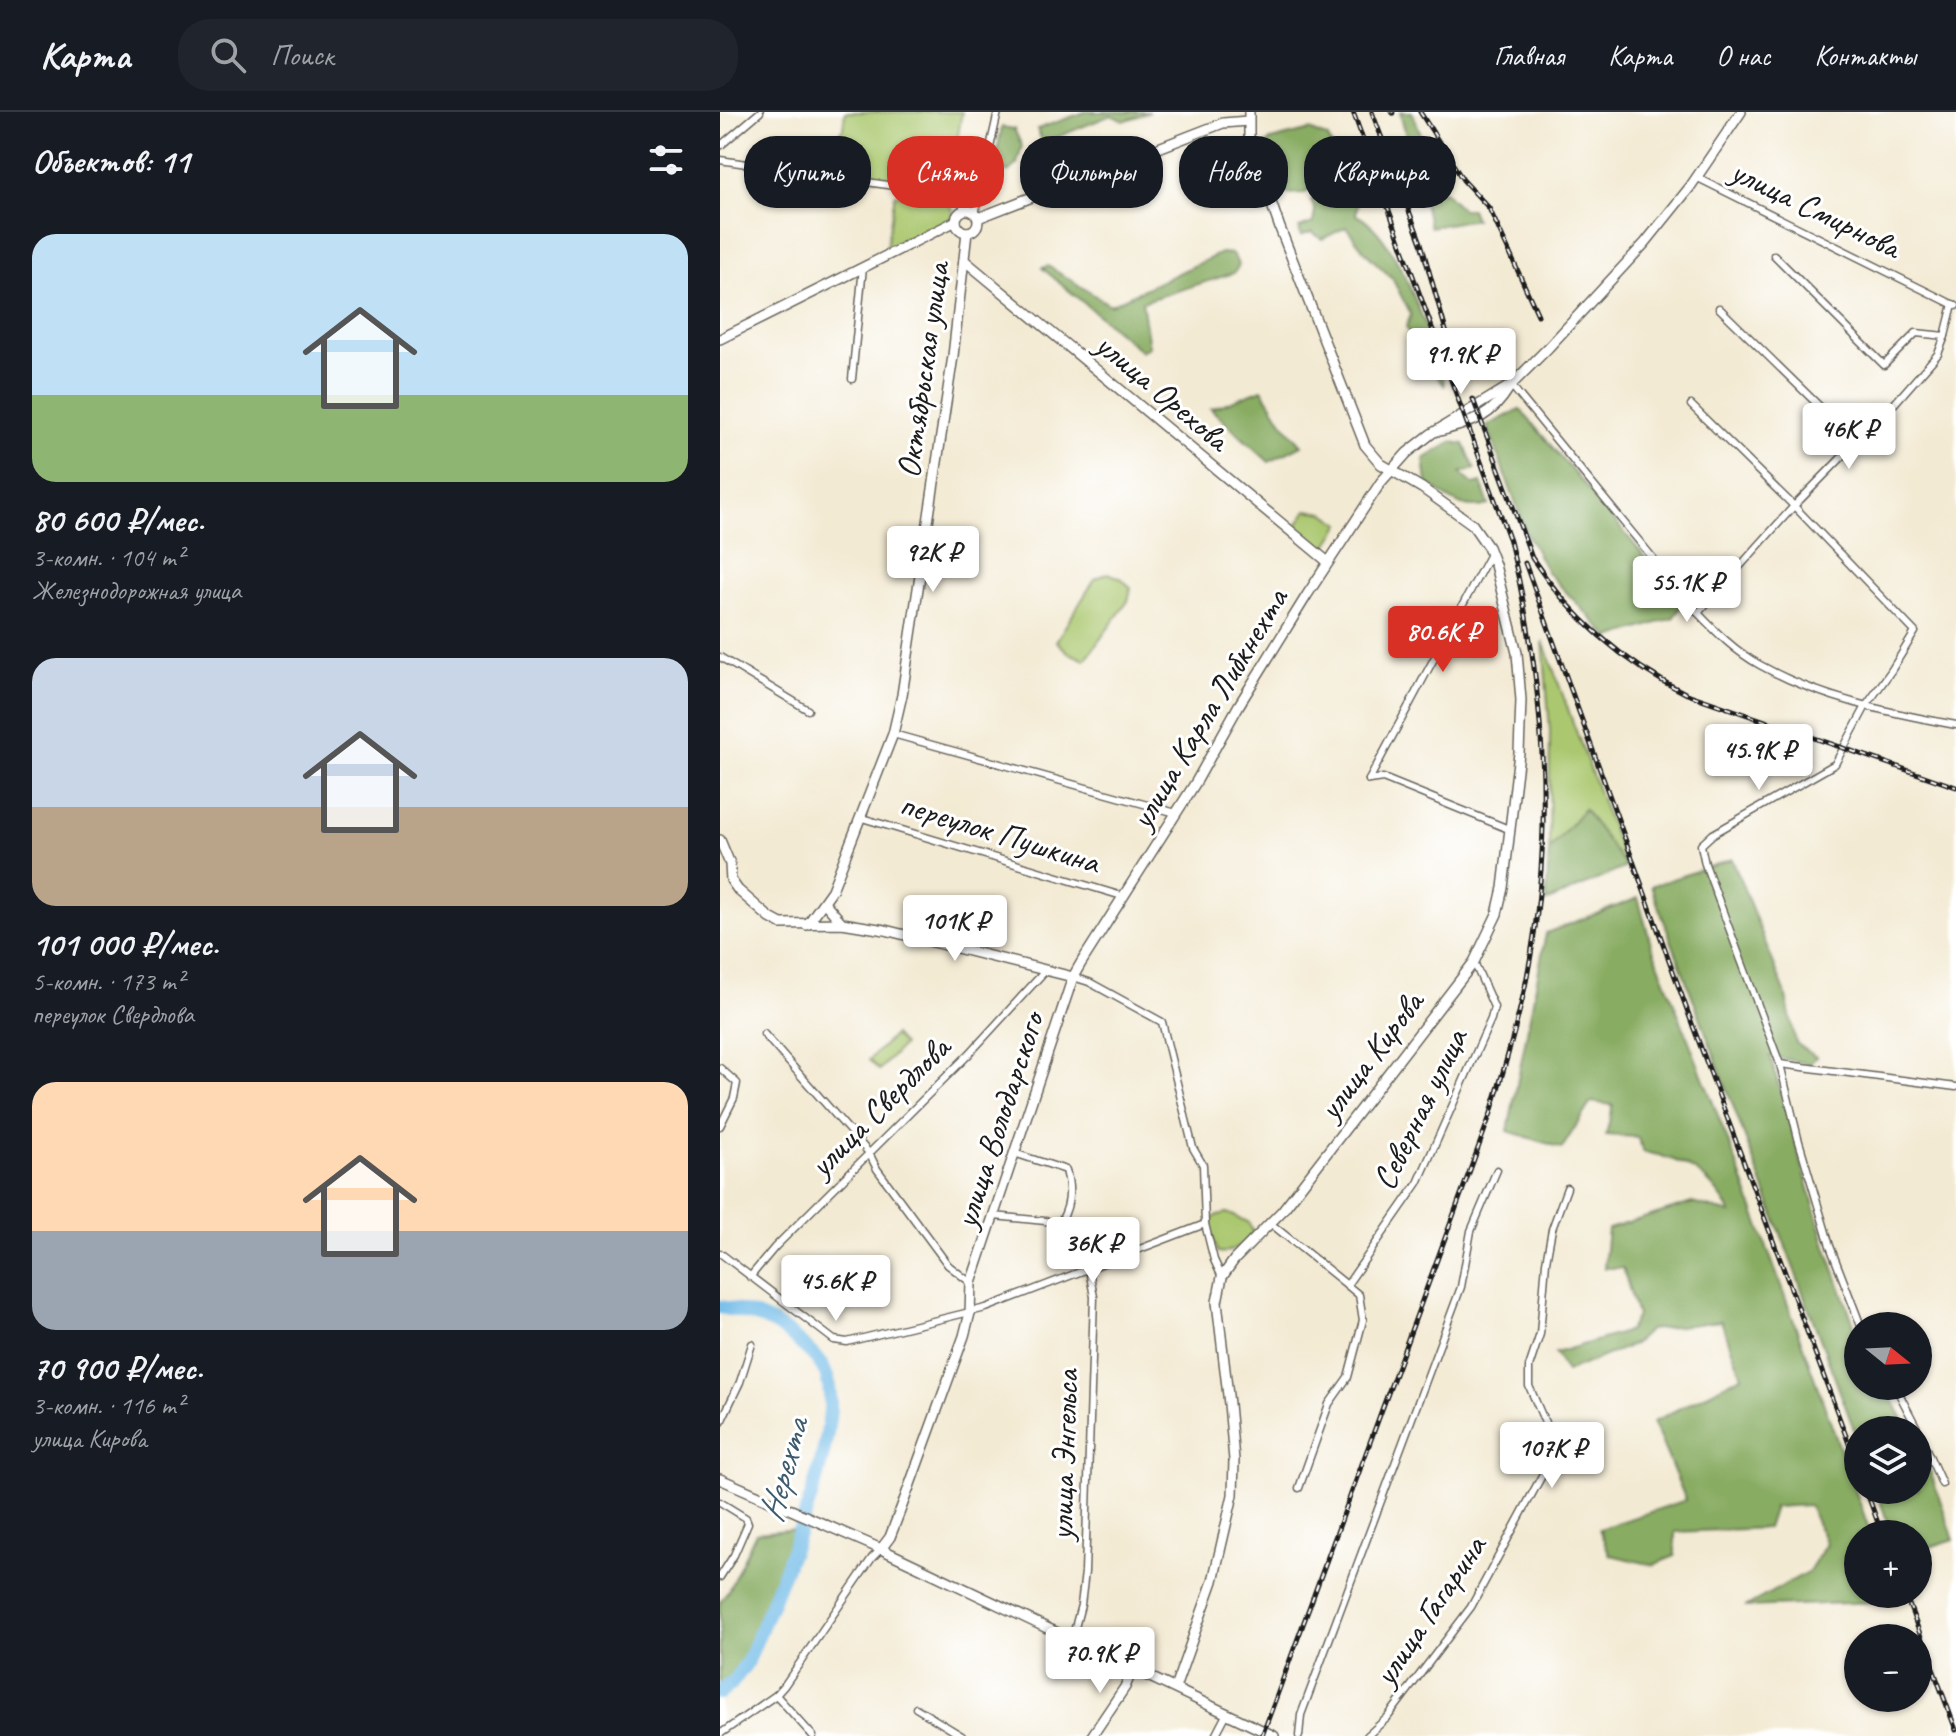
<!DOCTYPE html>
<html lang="ru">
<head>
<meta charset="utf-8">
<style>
	:root { --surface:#171b24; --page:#20242c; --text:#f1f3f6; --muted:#9ea1a6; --line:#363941; --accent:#d93025 }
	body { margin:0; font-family:Caveat,sans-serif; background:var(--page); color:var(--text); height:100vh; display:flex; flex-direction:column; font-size:30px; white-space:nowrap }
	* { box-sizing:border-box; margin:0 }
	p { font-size:26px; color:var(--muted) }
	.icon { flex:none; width:44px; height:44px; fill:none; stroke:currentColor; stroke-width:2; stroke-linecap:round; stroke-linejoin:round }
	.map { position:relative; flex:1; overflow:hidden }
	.drawer { display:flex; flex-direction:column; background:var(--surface); width:720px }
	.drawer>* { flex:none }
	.top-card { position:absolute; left:24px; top:24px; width:760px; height:72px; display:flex; gap:16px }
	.needle { width:52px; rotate:108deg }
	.tools { position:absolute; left:1124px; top:1200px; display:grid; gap:16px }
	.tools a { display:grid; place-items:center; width:88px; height:88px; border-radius:50%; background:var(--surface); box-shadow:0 2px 6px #0004; font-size:40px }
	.price { position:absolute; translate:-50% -68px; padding:0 18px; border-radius:8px; background:#fff; color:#222; font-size:26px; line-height:52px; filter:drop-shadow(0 2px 4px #0008) }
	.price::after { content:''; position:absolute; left:50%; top:48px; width:24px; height:18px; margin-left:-12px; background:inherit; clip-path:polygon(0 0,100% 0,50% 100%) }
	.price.active { background:var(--accent); color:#fff }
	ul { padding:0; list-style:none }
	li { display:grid; align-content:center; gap:16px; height:424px; padding:0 32px }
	li span { display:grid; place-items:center; height:248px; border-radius:24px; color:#555 }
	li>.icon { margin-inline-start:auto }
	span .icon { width:144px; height:144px; fill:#fffc; stroke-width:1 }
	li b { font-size:34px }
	h2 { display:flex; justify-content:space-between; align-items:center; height:96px; padding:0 32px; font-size:34px }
	.chip { padding:0 28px; border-radius:32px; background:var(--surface); box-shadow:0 2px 6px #0004; font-size:28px; line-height:72px }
	.chip.active { background:var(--accent); color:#fff }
	header { display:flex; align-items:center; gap:48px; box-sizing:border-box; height:112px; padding:0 40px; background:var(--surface); border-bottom:2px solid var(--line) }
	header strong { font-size:38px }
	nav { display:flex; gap:44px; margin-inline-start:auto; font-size:28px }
	.search { width:560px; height:72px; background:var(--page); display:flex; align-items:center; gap:20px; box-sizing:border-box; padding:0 28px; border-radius:32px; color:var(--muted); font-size:30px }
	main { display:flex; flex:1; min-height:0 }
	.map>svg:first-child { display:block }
</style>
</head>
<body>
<header>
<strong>Карта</strong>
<div class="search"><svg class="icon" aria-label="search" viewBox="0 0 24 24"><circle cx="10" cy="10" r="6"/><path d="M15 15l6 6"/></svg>Поиск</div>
<nav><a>Главная</a><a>Карта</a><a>О нас</a><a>Контакты</a></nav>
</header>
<main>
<section class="drawer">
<h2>Объектов: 11<svg class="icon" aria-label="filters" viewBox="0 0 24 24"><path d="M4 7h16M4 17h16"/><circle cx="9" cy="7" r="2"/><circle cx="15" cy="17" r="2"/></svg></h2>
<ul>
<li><span style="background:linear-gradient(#bfe0f5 65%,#8fb573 0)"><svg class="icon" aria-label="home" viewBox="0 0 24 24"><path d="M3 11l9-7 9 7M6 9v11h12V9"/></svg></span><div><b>80 600 ₽/мес.</b><p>3-комн. · 104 m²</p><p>Железнодорожная улица</p></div></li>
<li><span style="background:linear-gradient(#c9d6e8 60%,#b9a48a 0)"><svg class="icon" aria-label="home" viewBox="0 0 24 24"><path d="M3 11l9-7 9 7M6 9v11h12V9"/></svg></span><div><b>101 000 ₽/мес.</b><p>5-комн. · 173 m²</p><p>переулок Свердлова</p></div></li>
<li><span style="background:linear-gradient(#ffd9b3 60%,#9aa5b1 0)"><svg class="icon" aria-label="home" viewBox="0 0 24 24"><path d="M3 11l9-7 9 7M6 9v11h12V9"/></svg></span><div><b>70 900 ₽/мес.</b><p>3-комн. · 116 m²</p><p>улица Кирова</p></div></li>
</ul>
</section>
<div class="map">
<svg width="1236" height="1624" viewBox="0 0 1236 1624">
	<rect width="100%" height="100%" fill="#fff"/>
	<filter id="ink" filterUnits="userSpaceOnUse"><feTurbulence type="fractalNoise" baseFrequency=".0125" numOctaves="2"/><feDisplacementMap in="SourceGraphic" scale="16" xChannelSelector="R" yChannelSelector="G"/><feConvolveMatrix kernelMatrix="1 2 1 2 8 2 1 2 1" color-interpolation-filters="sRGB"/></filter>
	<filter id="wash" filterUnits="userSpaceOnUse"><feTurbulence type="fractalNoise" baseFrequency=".006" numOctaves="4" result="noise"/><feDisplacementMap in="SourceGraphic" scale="32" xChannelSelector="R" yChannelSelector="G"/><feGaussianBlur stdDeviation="1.8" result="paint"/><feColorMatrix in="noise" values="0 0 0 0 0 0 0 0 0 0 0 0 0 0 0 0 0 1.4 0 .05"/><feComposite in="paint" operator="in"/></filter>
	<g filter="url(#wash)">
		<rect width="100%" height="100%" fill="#f3ead3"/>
		<g fill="#abc86f" stroke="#647246" stroke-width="2">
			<path d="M125,0H242L229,76L107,60L114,28L123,16Z"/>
			<path d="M175,82L225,89L233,98L230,110L165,143Z"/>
			<path d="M587,398L605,401L621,412L606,435H598L575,416Z"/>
			<path d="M388,461L401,466L411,476L408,489L365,548L349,541L336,529L375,467Z"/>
			<path d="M823,529L906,755L864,697L829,738L830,618Z"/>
			<path d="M174,923L183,933L159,958L149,948Z"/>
			<path d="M507,1101L528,1110L533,1120C528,1130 510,1143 498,1140L488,1114L489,1109L498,1103Z"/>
		</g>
		<g fill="#88ac62" stroke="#52643f" stroke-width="2">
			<path d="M365,0H430L404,9L391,3L323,31L317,17Z"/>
			<path d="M680,0H692L703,27L713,29L727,49L724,56L703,51V59L713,66L715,80L724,79L742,97H751L755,107L710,115Z"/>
			<path d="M282,15L294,17L302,34L297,52L288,60L273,59Z"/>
			<path d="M590,18L608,26L615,41L611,49L627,64L626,70L610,80L626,74L628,83L638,89L636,103C671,118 698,194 711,228C711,245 724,251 724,273L699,241L686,215L691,203L672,166L646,141L626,115L602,127L592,120L581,124L579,116L593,111L595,99L591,88L609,80L594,74L585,81L565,82L547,31L551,28Z"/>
			<path d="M501,141L512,142L519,153L514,161L422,190L429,235L421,239L322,156L328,154L390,193Z"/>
			<path d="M542,277L563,311L582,333L549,350L491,297Z"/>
			<path d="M800,297L964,491L953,506L890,526L827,460L807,422L767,314Z"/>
			<path d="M732,330L744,332L755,357L740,361L754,373L761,371L769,393C740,400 731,387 707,371L704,347Z"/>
			<path d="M864,697L906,755L826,790L829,738Z"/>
			<path d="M1012,747L1065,880L1076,931L1096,945L1090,952L1050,944L1106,1134L1138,1224V1274H1165L1189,1318H1138V1328L931,774Z"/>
			<path d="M918,786L931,832L1015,1047L1151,1422H1138V1482H1151L1156,1490L1025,1495L1089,1459L1106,1432L1089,1393L1054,1395L1047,1416L955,1420V1444L933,1453L890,1443L879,1417L966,1388L933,1310L1022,1264L1001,1209L929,1218L914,1232L846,1260L835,1241L909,1219L917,1204L903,1156H884L888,1117L972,1091L1011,1101C991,1064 965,1047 924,1040L917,1025L886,1023L893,993L871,990L842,1036L788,1019L826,821Z"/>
			<path d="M1198,1335L1208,1354L1234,1427L1198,1439V1422H1172L1156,1378H1198Z"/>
			<path d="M79,1417C61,1463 37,1552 0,1581V1490L8,1479L36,1421Z"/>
		</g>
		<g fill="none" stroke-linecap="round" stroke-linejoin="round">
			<path stroke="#6ebae7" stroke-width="14" d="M0,1195C33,1201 57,1209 81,1232C90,1240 100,1248 105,1260C131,1317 51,1489 28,1549L12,1571L0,1581"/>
		</g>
	</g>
	<g filter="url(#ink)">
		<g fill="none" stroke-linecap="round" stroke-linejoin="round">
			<defs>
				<g id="street">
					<path d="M0,34L40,0"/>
					<path d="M0,48L241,84L244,98"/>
					<path d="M976,65L1236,194"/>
					<path d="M255,102L278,0"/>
					<path d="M1054,143L1164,253L1196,221L1225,224"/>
					<path d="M999,196L1136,330"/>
					<path d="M132,267L143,155"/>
					<path d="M791,273L978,501C996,520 1016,540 1040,553C1099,586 1170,601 1236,613"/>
					<path d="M971,293L1074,394L1195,520L1171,559L1146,594L1115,652L993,722L981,733L985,752L1060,952L1078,1026L1110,1134L1141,1214"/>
					<path d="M978,501L1074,394L1175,291L1218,242L1225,224L1233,192"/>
					<path d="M0,545L88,598"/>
					<path d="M173,622L456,701"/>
					<path d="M649,668L770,442"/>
					<path d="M649,668L663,666L791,718"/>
					<path d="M142,706L402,784"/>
					<path d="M353,865L369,870L442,910L473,1036L483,1053L485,1112L494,1148L502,1165"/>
					<path d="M44,922L149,1041L157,1057L228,1153L251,1171"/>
					<path d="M1060,952L1236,975"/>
					<path d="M0,956L17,971L14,986L0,1014"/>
					<path d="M274,1104L335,1110L341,1109C351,1093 351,1076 346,1058L294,1041"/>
					<path d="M550,1111L627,1173"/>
					<path d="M0,1141L114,1228L127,1230L266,1196L485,1112"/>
					<path d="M30,1165L55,1135L249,942L325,859"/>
					<path d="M1175,1274L1198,1318"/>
					<path d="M0,1312L20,1270L32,1232"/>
					<path d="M1198,1319L1222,1372"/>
					<path d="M579,1376L609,1292L628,1265L643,1208L639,1183L627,1173L698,1071L771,907L774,895L754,850"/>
					<path d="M0,1390L26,1406L28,1411L14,1443L0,1465"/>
					<path d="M352,1527L361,1493L365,1460L374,1185L369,1158"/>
					<path d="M56,1583L93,1624"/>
					<path d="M196,1596L242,1624"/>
					<path d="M0,1622L56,1583L64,1574L152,1446L161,1437"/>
					<path d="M495,1624L507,1601"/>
					<path d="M579,1624L581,1603L741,1175L751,1119L777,1058"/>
					<path d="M647,1624L667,1606L751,1495L832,1345L830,1322L809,1274V1255L820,1222L826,1150L832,1117L847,1076"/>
				</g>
				<g id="secondary">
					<circle cx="247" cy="109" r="11"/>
					<path d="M258,106L503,11L528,9"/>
					<path d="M244,148L608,450"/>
					<path d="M0,227L236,109"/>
					<path d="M720,319C752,310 770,307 789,276"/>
					<path d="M0,728L10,752L11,768L18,778L50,806L61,812L122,811L165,818L353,865"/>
					<path d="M104,790L122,811"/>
					<path d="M87,813L112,778L173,622L182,583L233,244L247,120"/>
					<path d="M0,1367L161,1437L554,1624"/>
					<path d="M161,1437L170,1425L185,1386L244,1224L250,1201L251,1171L353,865L361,851L476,670L519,593L587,483L661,370L687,341L711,322L791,273L828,236L925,131L970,75L1021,0"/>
					<path d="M455,1576L493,1469L513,1383L514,1348L509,1292L497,1190L502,1165L514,1148L562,1099L754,850L777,802L783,776L799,641L801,588L797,541L775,453L768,435L752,412L702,376L661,352L645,333L560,116L529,27V0"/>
					<path d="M372,1624L405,1575L413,1556"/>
				</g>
			</defs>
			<use href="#street" stroke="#67645c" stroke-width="9"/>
			<use href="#secondary" stroke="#67645c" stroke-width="12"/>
			<use href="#street" stroke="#fff" stroke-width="6"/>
			<use href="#secondary" stroke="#fff" stroke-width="9"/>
			<defs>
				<g id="rail">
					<path d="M652,0L701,131L732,240"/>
					<path d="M672,0L673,1"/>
					<path d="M700,0L743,68L769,96L818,203"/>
					<path d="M753,287L812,446C851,505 904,551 967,582L1236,675"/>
					<path d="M805,451L974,917L1138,1356"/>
					<path d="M1146,1378L1162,1422"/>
					<path d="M1185,1482L1236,1618"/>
					<path d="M542,1624L771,1001C784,956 798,912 807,865C835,720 825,572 790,429L633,0"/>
				</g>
			</defs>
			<use href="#rail" stroke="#1c1c1c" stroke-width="5"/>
			<use href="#rail" stroke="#fff" stroke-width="2" stroke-dasharray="6" stroke-linecap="butt"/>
		</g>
	</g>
	<g text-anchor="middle" stroke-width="6" stroke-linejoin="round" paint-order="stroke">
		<g font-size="34" fill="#1c1c1c" stroke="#fff">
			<text transform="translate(1096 96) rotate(26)" y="12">улица Смирнова</text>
			<text transform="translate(202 258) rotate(-82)" y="12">Октябрьская улица</text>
			<text transform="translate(443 279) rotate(40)" y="12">улица Орехова</text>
			<text transform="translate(488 596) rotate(-59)" y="12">улица Карла Либкнехта</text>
			<text transform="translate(280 720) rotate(17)" y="12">переулок Пушкина</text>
			<text transform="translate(650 943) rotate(-53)" y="12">улица Кирова</text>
			<text transform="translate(159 994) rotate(-45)" y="12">улица Свердлова</text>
			<text transform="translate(699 997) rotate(-64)" y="12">Северная улица</text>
			<text transform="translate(278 1008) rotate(-72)" y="12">улица Володарского</text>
			<text transform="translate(343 1343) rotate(-88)" y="12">улица Энгельса</text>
			<text transform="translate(709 1498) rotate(-56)" y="12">улица Гагарина</text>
		</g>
		<g font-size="36" font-style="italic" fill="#3d5b6d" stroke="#fff">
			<text transform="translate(62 1358) rotate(-75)" y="13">Нерехта</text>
		</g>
	</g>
</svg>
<div class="tools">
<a><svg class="needle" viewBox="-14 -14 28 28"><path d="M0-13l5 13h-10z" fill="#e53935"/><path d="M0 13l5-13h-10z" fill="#9ea1a6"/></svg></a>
<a><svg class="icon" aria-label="layers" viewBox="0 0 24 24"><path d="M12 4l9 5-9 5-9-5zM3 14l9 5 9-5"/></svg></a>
<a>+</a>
<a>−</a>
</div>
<b class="price" style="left:741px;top:284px">91.9K ₽</b>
<b class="price" style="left:1129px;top:359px">46K ₽</b>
<b class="price" style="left:213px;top:482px">92K ₽</b>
<b class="price" style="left:967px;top:512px">55.1K ₽</b>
<b class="price active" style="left:723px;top:562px">80.6K ₽</b>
<b class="price" style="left:1039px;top:680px">45.9K ₽</b>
<b class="price" style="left:235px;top:851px">101K ₽</b>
<b class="price" style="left:373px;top:1173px">36K ₽</b>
<b class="price" style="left:116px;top:1211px">45.6K ₽</b>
<b class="price" style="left:832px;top:1378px">107K ₽</b>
<b class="price" style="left:380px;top:1583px">70.9K ₽</b>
<div class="top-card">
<a class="chip">Купить</a>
<a class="chip active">Снять</a>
<a class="chip">Фильтры</a>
<a class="chip">Новое</a>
<a class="chip">Квартира</a>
</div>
</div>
</main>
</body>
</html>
